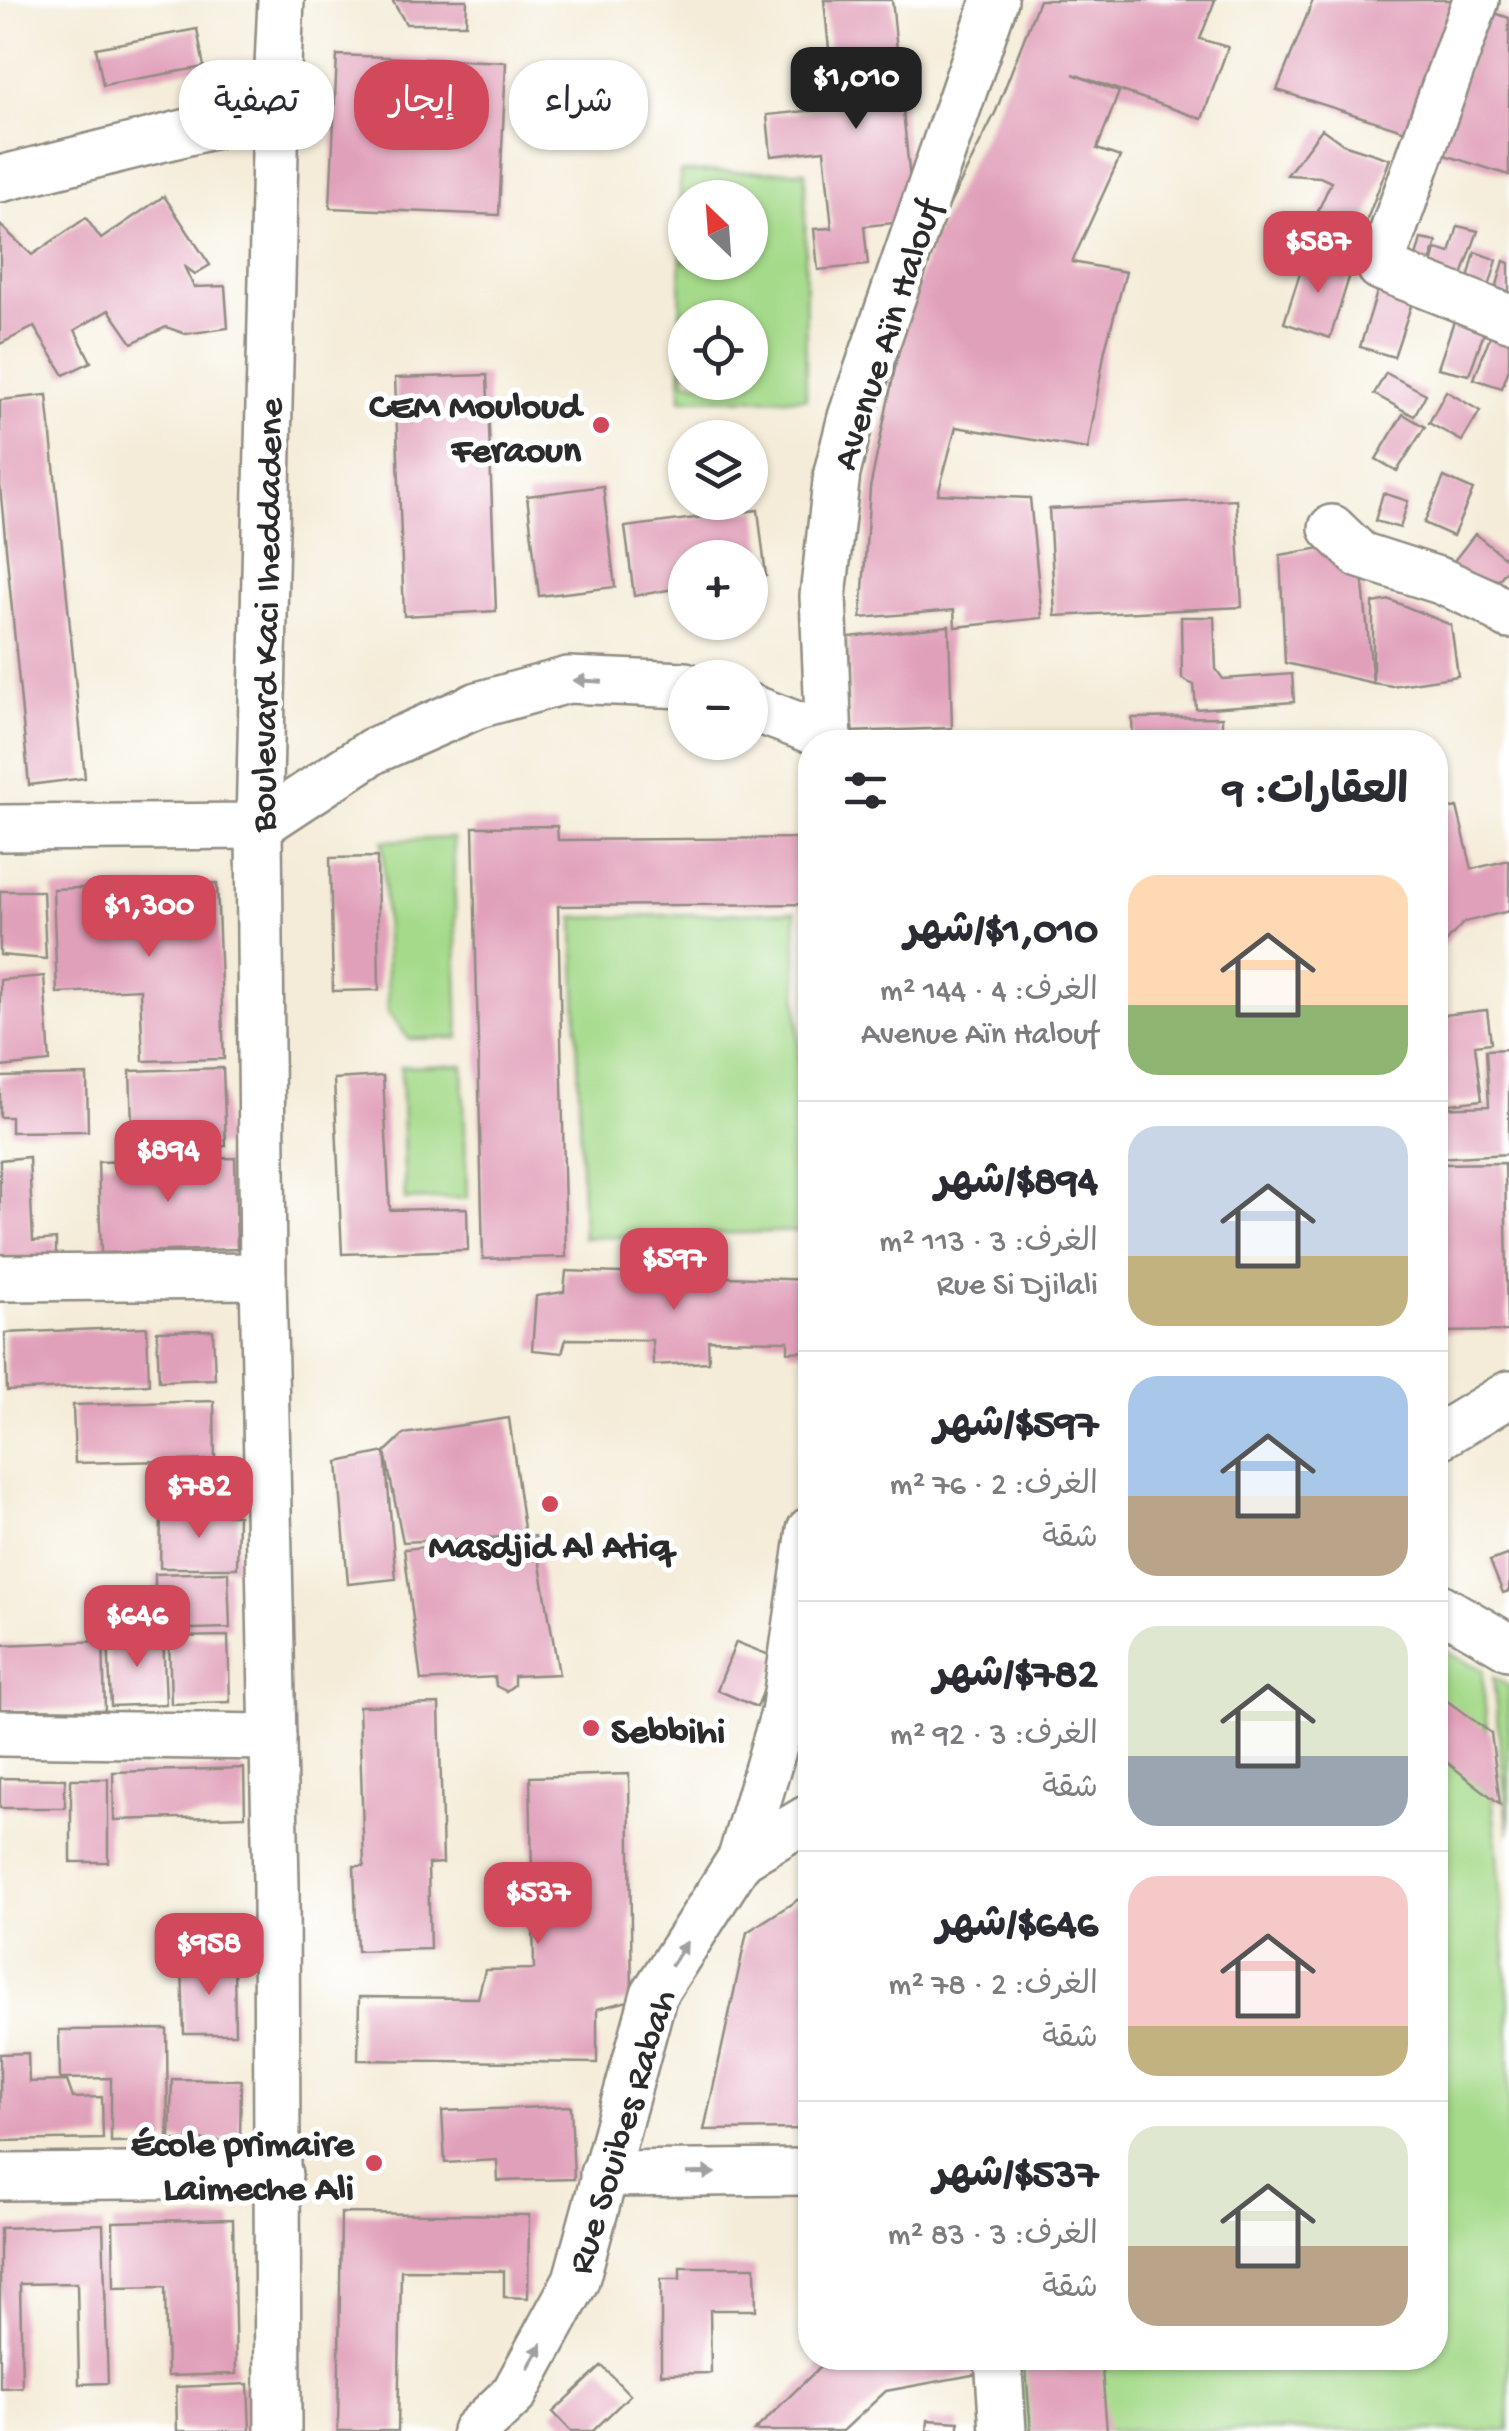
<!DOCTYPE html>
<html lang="ar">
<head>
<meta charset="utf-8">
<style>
	:root { --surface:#fff; --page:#f2f2f3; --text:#2b2b33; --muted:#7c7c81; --line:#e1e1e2; --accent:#d1495b }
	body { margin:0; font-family:"Gochi Hand","Playpen Sans Arabic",sans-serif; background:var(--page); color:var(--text); direction:rtl; height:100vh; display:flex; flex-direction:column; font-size:38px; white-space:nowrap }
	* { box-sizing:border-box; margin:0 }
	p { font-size:32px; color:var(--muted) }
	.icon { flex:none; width:55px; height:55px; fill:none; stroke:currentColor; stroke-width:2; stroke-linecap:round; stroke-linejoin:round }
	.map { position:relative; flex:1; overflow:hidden; direction:ltr }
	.drawer { position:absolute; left:798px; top:730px; width:650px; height:1640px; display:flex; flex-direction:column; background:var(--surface); border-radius:40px; box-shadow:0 2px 8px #0004; direction:rtl }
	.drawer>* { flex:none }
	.banner { position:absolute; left:30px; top:60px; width:618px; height:90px; direction:rtl; display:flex; gap:20px }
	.needle { width:65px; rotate:335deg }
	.fabs { position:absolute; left:668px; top:180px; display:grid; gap:20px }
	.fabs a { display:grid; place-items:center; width:100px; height:100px; border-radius:50%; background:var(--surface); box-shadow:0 2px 8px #0004; font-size:50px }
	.price { position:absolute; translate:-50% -85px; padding:0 22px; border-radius:20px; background:var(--accent); color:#fff; font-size:32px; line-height:65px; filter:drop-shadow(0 2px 5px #0008) }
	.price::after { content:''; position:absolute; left:50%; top:60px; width:30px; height:22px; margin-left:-15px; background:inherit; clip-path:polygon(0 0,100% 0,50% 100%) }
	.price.current { background:#222; color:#fff }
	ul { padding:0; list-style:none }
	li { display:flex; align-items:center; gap:30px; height:250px; padding:0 40px }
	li+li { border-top:2px solid var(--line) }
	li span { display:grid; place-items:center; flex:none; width:280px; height:200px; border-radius:30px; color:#555 }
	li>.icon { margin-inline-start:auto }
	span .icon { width:120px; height:120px; fill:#fffc; stroke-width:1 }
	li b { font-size:42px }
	h2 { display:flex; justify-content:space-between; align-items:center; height:120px; padding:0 40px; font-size:42px }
	.pill { padding:0 35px; border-radius:40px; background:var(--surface); box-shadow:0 2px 8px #0004; font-size:35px; line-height:90px }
	.pill.current { background:var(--accent); color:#fff }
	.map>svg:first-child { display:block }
</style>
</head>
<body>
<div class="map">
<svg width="1509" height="2431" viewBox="0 0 1509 2431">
	<rect width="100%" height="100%" fill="#fff"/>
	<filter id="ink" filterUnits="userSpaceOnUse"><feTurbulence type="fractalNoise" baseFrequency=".01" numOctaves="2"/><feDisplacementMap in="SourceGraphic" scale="20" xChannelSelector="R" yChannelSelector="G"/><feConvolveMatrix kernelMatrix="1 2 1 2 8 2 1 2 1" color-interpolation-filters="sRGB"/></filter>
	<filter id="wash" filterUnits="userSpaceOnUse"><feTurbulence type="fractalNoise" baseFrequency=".0048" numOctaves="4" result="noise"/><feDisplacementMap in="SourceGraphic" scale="40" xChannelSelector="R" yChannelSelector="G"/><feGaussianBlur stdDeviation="2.25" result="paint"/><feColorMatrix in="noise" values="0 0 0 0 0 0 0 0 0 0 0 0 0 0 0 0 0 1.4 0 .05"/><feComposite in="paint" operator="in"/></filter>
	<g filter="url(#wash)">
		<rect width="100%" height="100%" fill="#f4ecd8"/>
		<g fill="#a5da8a" stroke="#68825a" stroke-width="2.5" fill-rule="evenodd">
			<path d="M805,171L806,398L681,399L680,172ZM685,198H750V262H685ZM685,318H750V382H685Z"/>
			<path d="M453,838L459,1038L409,1039L388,1012L383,841Z"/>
			<path d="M795,911L804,1231L583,1238L574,918Z"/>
			<path d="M463,1065L467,1198L405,1200L401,1067Z"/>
			<path d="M1435,1647L1482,1669L1509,2001V2431H1024L1018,2358H1435Z"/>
			<path d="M1493,1677L1509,1686V1833Z"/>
		</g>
		<g id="blocks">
			<g fill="#e1a0ba">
				<path d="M392,0H467L466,24H406Z"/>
				<path d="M824,0H892L914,221L864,226L868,265L818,270L814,229L832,228L824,150L771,156L767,115L835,108Z"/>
				<path d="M1039,0H1215L1200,39L1228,47L1202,119L1073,74L1119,92L1097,149L1120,157L1072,262L1126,272L1105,349L1088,449L956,427L938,494L1030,498L1042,618L955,627L954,610L861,618L870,488L906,315L931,242L996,111Z"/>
				<path d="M1313,0H1467L1418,135L1277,90Z"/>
				<path d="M1486,10L1509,18V175L1438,153Z"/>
				<path d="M197,29L204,67L103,85L96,48Z"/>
				<path d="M337,55L506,62L499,215L330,208Z"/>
				<path d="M1322,129L1343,144L1390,159L1363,230L1318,211L1331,182L1320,177L1287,175Z"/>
				<path d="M164,196L210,265L195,274L184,266L194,287L225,286L228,328L186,334L166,327L132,343L109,310L75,330L91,362L64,375L34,327L0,344V225L32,255L86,218L101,239Z"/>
				<path d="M1313,219L1357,237L1348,263L1303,246Z"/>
				<path d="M1458,226L1478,231L1460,281L1431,269L1436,249L1450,253Z"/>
				<path d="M1421,239L1437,242L1425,277L1411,274Z"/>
				<path d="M1475,252L1497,260L1487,294L1466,287Z"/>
				<path d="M1306,254L1352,268L1330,338L1284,323Z"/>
				<path d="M1504,261L1509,263V302L1493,299Z"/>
				<path d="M1378,289L1413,300L1394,357L1360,347Z"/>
				<path d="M1459,306L1489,318L1469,375L1438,368Z"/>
				<path d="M1496,320L1509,324V369L1502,388L1474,379Z"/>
				<path d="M1386,373L1426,394L1414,416L1374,394Z"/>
				<path d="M487,375L496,611L404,616L395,378Z"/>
				<path d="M1446,391L1480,411L1462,441L1429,423Z"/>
				<path d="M47,395L85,778L29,785L0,486V400Z"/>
				<path d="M1403,414L1425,427L1397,471L1376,459Z"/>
				<path d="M762,458L767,482L750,486V461Z"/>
				<path d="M1444,477L1473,490L1453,536L1424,523Z"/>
				<path d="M603,486L615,587L539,596L527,496Z"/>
				<path d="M1383,493L1408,501L1400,528L1375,521Z"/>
				<path d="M1236,499L1242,607L1055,616L1049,509Z"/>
				<path d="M758,510L766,576L750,578V558H685V587L634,596L625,527Z"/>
				<path d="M1475,534L1509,561V567L1483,600L1446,571Z"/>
				<path d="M1321,548L1362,574L1373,683L1285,663L1280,555Z"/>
				<path d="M1390,600L1451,625L1458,676L1392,686L1373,683V603Z"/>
				<path d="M1181,617H1214L1216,669L1223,679L1292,674L1294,702L1196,709L1194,685L1182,679Z"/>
				<path d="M949,626L952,728L850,732L849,637Z"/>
				<path d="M1222,717V742H1133L1132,718Z"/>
				<path d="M1457,807L1472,869L1509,860V911L1464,922L1435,954V812Z"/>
				<path d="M557,826L558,840L810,838V904L558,906L566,1257L483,1259L473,827Z"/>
				<path d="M377,857L379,990L333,991L330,858Z"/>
				<path d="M217,883L224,1059L143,1061L140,989L57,993L53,889Z"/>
				<path d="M0,891H43L46,959L0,955Z"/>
				<path d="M44,976L50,1062L0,1067V980Z"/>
				<path d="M1487,1010L1491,1043L1475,1045L1482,1100L1435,1106V1016Z"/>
				<path d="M1509,1049V1154L1435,1158V1108L1489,1106L1486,1050Z"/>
				<path d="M223,1068L226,1146L133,1150L130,1071Z"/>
				<path d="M87,1075L88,1131L11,1132V1117H0V1077Z"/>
				<path d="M383,1076L390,1210L467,1208L468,1250L342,1254L334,1079Z"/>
				<path d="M29,1157L33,1241L56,1239V1264L0,1265V1160Z"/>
				<path d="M235,1158L237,1249L101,1253L98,1162Z"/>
				<path d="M1505,1163L1508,1331L1435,1332V1267H1441L1440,1164Z"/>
				<path d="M566,1271L810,1280V1351L788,1352V1341L708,1340L709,1362L653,1365L652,1340L566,1339L562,1353L532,1350L536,1296L564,1292Z"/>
				<path d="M147,1327L149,1384L7,1391L5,1333Z"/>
				<path d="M213,1330L215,1379L159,1381L157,1331Z"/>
				<path d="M214,1401L215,1460L75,1463L73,1405Z"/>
				<path d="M509,1418L525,1536L403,1542L385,1452L404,1434Z"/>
				<path d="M385,1452L396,1579L348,1584L338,1462Z"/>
				<path d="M161,1514L238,1515L237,1568H160Z"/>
				<path d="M535,1536L559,1674L514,1676V1685L506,1691L496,1686L495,1677L421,1681L404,1549Z"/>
				<path d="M1509,1554V1591L1503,1593L1490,1561Z"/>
				<path d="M228,1572L230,1628L155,1630V1574Z"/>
				<path d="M163,1634L166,1704L111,1706L108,1636Z"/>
				<path d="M228,1636L230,1702L171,1704L169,1637Z"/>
				<path d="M103,1641L105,1710L0,1709V1645Z"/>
				<path d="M736,1642L777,1658L757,1707L717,1690Z"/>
				<path d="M1435,1692L1491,1733L1500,1804L1435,1753Z"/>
				<path d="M439,1704L443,1863L428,1864L430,1949L357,1951L354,1866H364L359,1706Z"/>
				<path d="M244,1768L245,1816L114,1820L113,1772Z"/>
				<path d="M629,1774L632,2000L597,2009V2063L358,2060L359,1997L478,1998L485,1970L534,1969L530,1777Z"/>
				<path d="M0,1778L65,1779V1808H0Z"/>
				<rect x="71" y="1779" width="37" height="83"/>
				<path d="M810,1892V2129L704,2130L747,1932Z"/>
				<path d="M234,1962L235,2034H184L182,1964Z"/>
				<path d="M167,2029L168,2141L111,2142V2078L60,2079L59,2030Z"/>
				<path d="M28,2053L29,2082L67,2081L73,2098L102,2097L103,2139L0,2141V2054Z"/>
				<path d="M172,2079L241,2080L240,2141L170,2140Z"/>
				<path d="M571,2106L574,2179L498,2181L497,2160L445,2163L442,2111Z"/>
				<path d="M341,2213L529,2215L528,2298L504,2297V2271L401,2270L398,2431H338Z"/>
				<path d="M233,2219L236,2374L167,2376L165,2287L114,2288L113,2222Z"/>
				<path d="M103,2224L108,2383L79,2384L77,2283L20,2284L22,2387L0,2388V2228Z"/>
				<path d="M680,2267H755L756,2310H710L711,2373L661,2374V2279H680Z"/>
				<path d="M829,2358H977L983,2373L886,2391L843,2431H754Z"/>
				<path d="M1025,2358H1101L1107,2431H1031Z"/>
				<path d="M602,2366L630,2395L593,2431H571L553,2412Z"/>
				<path d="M248,2384L250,2431H177L176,2387Z"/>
				<path d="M928,2420L959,2422V2431H927Z"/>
			</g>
		</g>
	</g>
	<g filter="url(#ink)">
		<use href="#blocks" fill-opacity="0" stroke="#908c82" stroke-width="2.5"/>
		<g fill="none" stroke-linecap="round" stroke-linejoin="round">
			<defs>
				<g id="street">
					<path d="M1476,0L1380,267L1509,318"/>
					<path d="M0,179L276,110"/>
					<path d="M1332,528L1360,555L1441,581L1488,602L1509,616"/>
					<path d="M750,707L829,737"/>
					<path d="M829,742L823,596L837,473L851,417L995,0"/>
					<path d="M0,828L259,826L373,751L478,705L568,680L685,685"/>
					<path d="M0,1278L263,1276"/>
					<path d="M1435,1439L1509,1394"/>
					<path d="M1435,1604L1509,1647"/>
					<path d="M0,1733L273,1737"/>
					<path d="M741,1858L810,1817"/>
					<path d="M603,2174L810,2172"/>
					<path d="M0,2177L279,2175"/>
					<path d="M998,2358L1003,2431"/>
					<path d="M278,2431L276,1884L263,1276L259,826L276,110L281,0"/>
					<path d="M475,2431L514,2394L576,2280L654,1994L741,1858L784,1713L810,1530"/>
				</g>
			</defs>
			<use href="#street" stroke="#908c82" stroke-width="50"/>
			<use href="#street" stroke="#fff" stroke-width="45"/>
		</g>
		<defs><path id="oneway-solid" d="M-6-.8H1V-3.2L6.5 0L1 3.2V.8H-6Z" transform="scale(2.5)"/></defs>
		<g fill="#a0a0a0">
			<use href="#oneway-solid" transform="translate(588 681) rotate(-177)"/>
			<use href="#oneway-solid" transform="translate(679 1954) rotate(-57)"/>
			<use href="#oneway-solid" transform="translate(701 2173) rotate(-1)"/>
			<use href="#oneway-solid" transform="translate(535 2356) rotate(-61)"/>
		</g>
	</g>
	<g fill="#d1495b" stroke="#fff" stroke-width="4">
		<circle cx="601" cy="425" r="10"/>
		<circle cx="550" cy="1504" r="10"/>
		<circle cx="591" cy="1728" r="10"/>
		<circle cx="374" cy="2163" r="10"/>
	</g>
	<g text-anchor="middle" stroke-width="10" stroke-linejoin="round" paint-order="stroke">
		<g font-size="38" fill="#2b2b2b" stroke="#fff">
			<text transform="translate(884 334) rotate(-72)" y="13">Avenue Aïn Halouf</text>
			<text transform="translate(264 615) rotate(-89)" y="13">Boulevard Kaci Iheddadene</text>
			<text transform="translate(619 2131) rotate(-73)" y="13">Rue Souibes Rabah</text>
		</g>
		<g font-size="38" font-weight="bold" fill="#2b2b2b" stroke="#fff" text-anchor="end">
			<text x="581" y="416">CEM Mouloud<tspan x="581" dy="44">Feraoun</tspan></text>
			<text x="550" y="1556" text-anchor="middle">Masdjid Al Atiq</text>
			<text x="611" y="1741" text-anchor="start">Sebbihi</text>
			<text x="354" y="2154">École primaire<tspan x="354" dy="44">Laimeche Ali</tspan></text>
		</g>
	</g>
</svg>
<div class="fabs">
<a><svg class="needle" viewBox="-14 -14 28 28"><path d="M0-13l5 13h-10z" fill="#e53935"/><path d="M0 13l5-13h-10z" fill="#7c7c81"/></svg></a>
<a><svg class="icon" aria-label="locate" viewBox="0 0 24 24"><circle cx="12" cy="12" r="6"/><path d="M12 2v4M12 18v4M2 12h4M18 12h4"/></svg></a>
<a><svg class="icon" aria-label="layers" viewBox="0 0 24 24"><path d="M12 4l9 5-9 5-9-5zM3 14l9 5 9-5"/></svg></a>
<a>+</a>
<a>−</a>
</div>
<b class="price current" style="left:856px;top:132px">$1,010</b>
<b class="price" style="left:1318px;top:296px">$587</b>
<b class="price" style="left:149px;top:960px">$1,300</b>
<b class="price" style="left:168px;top:1205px">$894</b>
<b class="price" style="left:674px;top:1313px">$597</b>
<b class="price" style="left:199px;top:1541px">$782</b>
<b class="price" style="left:137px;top:1670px">$646</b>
<b class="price" style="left:538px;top:1947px">$537</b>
<b class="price" style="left:209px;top:1998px">$958</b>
<div class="banner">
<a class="pill">شراء</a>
<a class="pill current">إيجار</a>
<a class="pill">تصفية</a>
</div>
<section class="drawer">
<h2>العقارات: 9<svg class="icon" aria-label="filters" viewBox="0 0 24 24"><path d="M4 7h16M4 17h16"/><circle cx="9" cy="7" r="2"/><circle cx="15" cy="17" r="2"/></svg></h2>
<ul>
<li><span style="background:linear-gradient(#ffd9b3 65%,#8fb573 0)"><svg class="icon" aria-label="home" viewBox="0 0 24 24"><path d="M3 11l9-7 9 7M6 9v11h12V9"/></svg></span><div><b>$1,010/شهر</b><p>الغرف: 4 · 144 m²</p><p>Avenue Aïn Halouf</p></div></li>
<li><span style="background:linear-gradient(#c9d6e8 65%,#c2b280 0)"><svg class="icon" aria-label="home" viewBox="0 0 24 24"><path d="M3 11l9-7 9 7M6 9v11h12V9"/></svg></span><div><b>$894/شهر</b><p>الغرف: 3 · 113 m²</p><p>Rue Si Djilali</p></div></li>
<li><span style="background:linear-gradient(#a9c7e8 60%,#b9a48a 0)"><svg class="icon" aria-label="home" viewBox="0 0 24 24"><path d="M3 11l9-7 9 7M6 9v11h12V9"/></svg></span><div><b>$597/شهر</b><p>الغرف: 2 · 76 m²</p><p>شقة</p></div></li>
<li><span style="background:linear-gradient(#dfe7d0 65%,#9aa5b1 0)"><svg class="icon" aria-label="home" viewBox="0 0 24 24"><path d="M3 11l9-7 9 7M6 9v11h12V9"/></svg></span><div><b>$782/شهر</b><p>الغرف: 3 · 92 m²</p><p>شقة</p></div></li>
<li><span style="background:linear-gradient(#f6c9c9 75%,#c2b280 0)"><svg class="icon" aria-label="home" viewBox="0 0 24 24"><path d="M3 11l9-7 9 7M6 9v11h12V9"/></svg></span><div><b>$646/شهر</b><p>الغرف: 2 · 78 m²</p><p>شقة</p></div></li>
<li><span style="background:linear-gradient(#dfe7d0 60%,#b9a48a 0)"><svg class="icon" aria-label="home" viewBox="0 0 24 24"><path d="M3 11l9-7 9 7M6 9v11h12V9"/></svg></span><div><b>$537/شهر</b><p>الغرف: 3 · 83 m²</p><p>شقة</p></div></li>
</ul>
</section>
</div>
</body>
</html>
